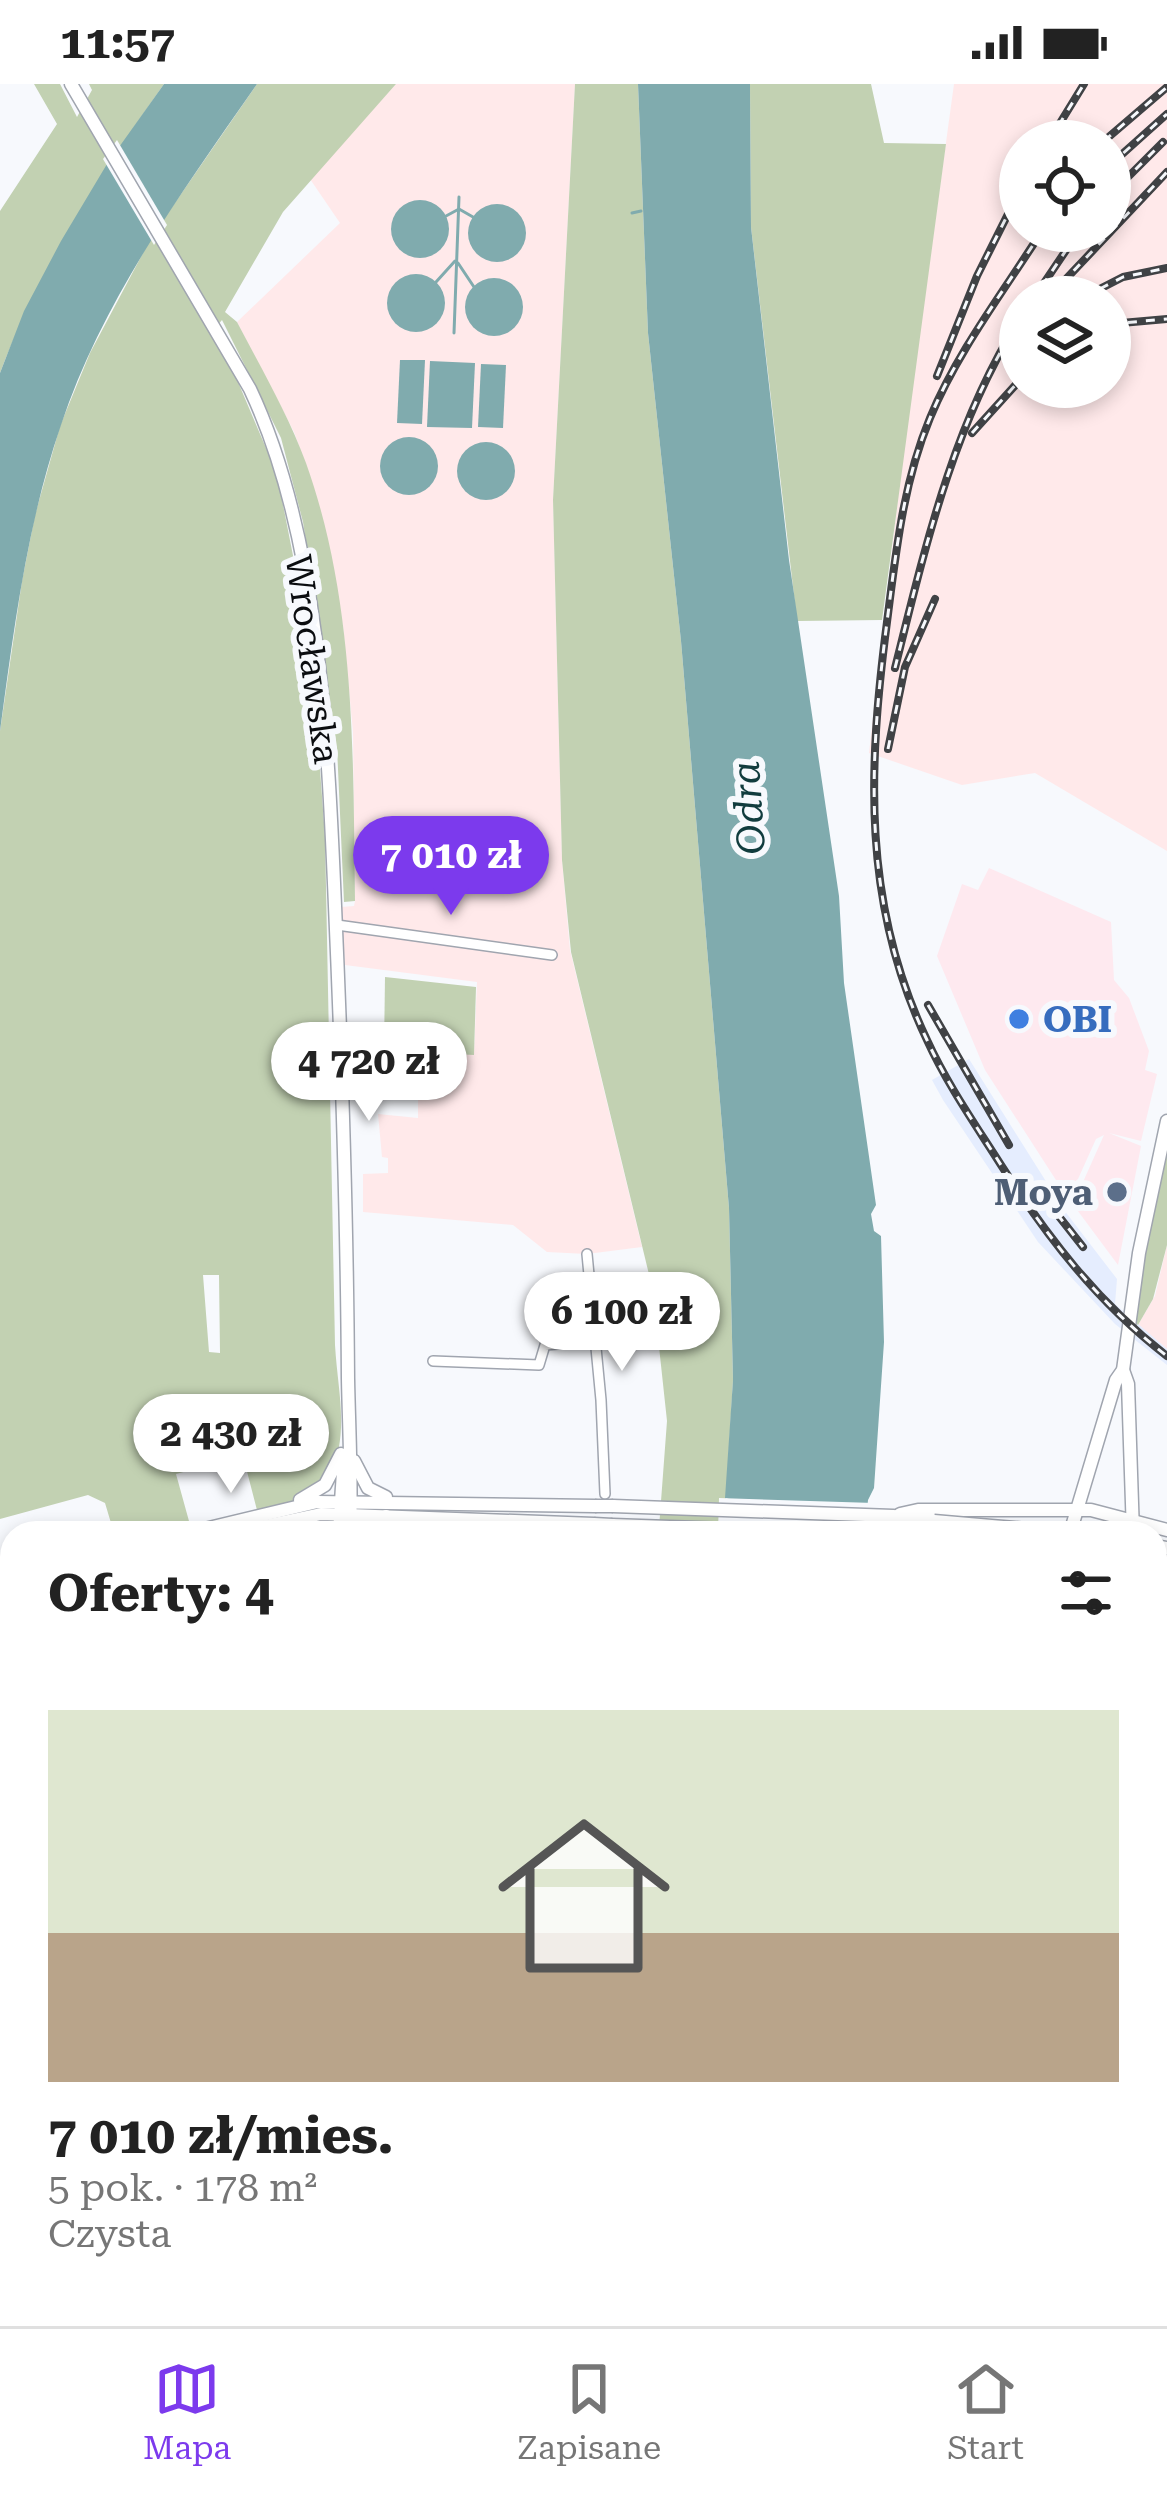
<!DOCTYPE html>
<html lang="pl">
<head>
<meta charset="utf-8">
<style>
	:root { --surface:#fff; --page:#f2f2f2; --text:#222; --muted:#767676; --line:#e0e0e0; --accent:#7c3aed }
	body { margin:0; font-family:"Roboto Serif",serif; background:var(--page); color:var(--text); height:100vh; display:flex; flex-direction:column; font-size:45px; white-space:nowrap }
	* { box-sizing:border-box; margin:0 }
	p { font-size:39px; color:var(--muted) }
	.icon { flex:none; width:66px; height:66px; fill:none; stroke:currentColor; stroke-width:2; stroke-linecap:round; stroke-linejoin:round }
	.map { position:relative; flex:1; overflow:hidden }
	.details { position:absolute; left:0px; top:1437px; width:1167px; height:807px; display:flex; flex-direction:column; background:var(--surface); border-radius:36px 36px 0 0; box-shadow:0 6px 18px #0003 }
	.details>* { flex:none }
	.buttons { position:absolute; left:999px; top:36px; display:grid; gap:24px }
	.buttons a { display:grid; place-items:center; width:132px; height:132px; border-radius:50%; background:var(--surface); box-shadow:0 6px 18px #0003; font-size:60px }
	.price { position:absolute; translate:-50% -102px; padding:0 27px; border-radius:42px; background:#fff; color:#222; font-size:39px; line-height:78px; filter:drop-shadow(0 3px 6px #0008) }
	.price::after { content:''; position:absolute; left:50%; top:72px; width:36px; height:27px; margin-left:-18px; background:inherit; clip-path:polygon(0 0,100% 0,50% 100%) }
	.price.on { background:var(--accent); color:#fff }
	ul { padding:0; list-style:none }
	li { display:grid; align-content:center; gap:24px; height:636px; padding:0 48px }
	li+li { border-top:3px solid var(--line) }
	li span { display:grid; place-items:center; height:372px; border-radius:0px; color:#555 }
	li>.icon { margin-inline-start:auto }
	span .icon { width:216px; height:216px; fill:#fffc; stroke-width:1 }
	li b { font-size:51px }
	h2 { display:flex; justify-content:space-between; align-items:center; height:144px; padding:0 48px; font-size:51px }
	.status { display:flex; justify-content:space-between; align-items:center; height:84px; padding:0 60px; background:var(--surface); direction:ltr }
	.status svg { height:33px; fill:currentColor }
	.tab-bar { display:flex; justify-content:space-around; align-items:center; height:168px; border-top:3px solid var(--line); background:var(--surface); font-size:33px; color:var(--muted) }
	.tab-bar a { display:grid; justify-items:center; gap:6px }
	.tab-bar .on { color:var(--accent) }
	.map>svg:first-child { display:block }
</style>
</head>
<body>
<div class="status"><b>11:57</b><svg viewBox="0 0 49 12"><path d="M0 12V9h3v3zM5 12V6h3v6zM10 12V3h3v9zM15 12V0h3v12zM26 1h20v11H26zM47 4h2v5h-2z"/></svg></div>
<div class="map">
<svg width="1167" height="2242" viewBox="0 0 1167 2242">
	<rect width="100%" height="100%" fill="#f7f9fd"/>
	<path fill="#fee9ef" d="M989,784L1111,838L1114,896L1129,914L1149,967L1145,986L1157,990L1141,1057L1109,1049L1141,1062L1118,1181L1066,1111L1083,1098L1104,1051L1096,1055L1078,1095L1063,1107L985,986L937,872L962,800L978,806Z"/>
	<g fill="#ffe9ea" fill-rule="evenodd">
		<path d="M396,0H575L553,416L562,776L570,866L642,1163L587,1170L547,1168L513,1141L363,1128V1090L388,1089V1074L382,1073L378,1030L418,1034V968L474,970L477,898L345,881L341,823L354,822L355,817L353,648L343,542L306,381L294,348L237,238L340,139L310,95Z"/>
		<path d="M954,0H1167V767L1035,689L962,701L869,669L901,387ZM1020,57H1110V147H1020ZM1020,213H1110V303H1020Z"/>
		<path d="M1167,1161V1265L1138,1241L1155,1212Z"/>
	</g>
	<path fill="#e5edfe" d="M969,975L1064,1126L1117,1195L1115,1220L1167,1265V1281L1115,1240L1038,1158L943,1016L932,996Z"/>
	<g fill="#c2d1b2" fill-rule="evenodd">
		<path d="M34,0H60L77,33L92,6L89,0H164C99,92 40,184 0,289V127L57,40Z"/>
		<path d="M257,0H396L283,128L225,228L237,238C261,284 288,330 306,379C356,519 353,671 355,817L344,818L337,663L303,438L281,354L222,236L211,249L238,298L277,390L296,487L315,620L325,752L335,1261C338,1311 350,1348 329,1396L286,1423L258,1430L243,1372L176,1390L192,1448L188,1449H114L105,1419L88,1411L0,1435V647L22,497L35,431L60,342L90,269L152,152ZM203,1191H219L220,1269L209,1268Z"/>
		<path d="M575,0H638L648,249L681,557L729,1124L733,1296L724,1449H600V1443L659,1444L667,1337L653,1207L571,868L562,776L553,416Z"/>
		<path d="M750,0H871L884,59L946,60L882,536L797,537L751,143Z"/>
		<path d="M385,893L476,903L474,971L384,966Z"/>
		<path d="M1167,1037V1161L1153,1215L1138,1241L1129,1233Z"/>
		<path d="M339,1431V1449H257Z"/>
		<path d="M0,1760L12,1761V1858L0,1857V1780L5,1779L7,1766L0,1765Z"/>
		<path d="M12,2146V2232H243L229,2242H0V2160L10,2161Z"/>
		<path d="M565,2232H617L619,2242H557Z"/>
	</g>
	<g fill="#80abae">
		<path d="M164,0H257C182,108 103,215 61,341C27,440 14,544 0,647V289L24,227L61,157L107,80Z"/>
		<path d="M638,0H750L751,143L789,476L839,812L844,899L876,1121L871,1130L874,1147L881,1152L884,1258L874,1404L868,1416L865,1449L725,1414L733,1296L729,1124L681,557L648,249Z"/>
		<circle cx="420" cy="145" r="29"/>
		<circle cx="497" cy="149" r="29"/>
		<circle cx="416" cy="219" r="29"/>
		<circle cx="494" cy="223" r="29"/>
		<path d="M400,276H425L422,340L397,339Z"/>
		<path d="M430,277L475,279L472,344L427,343Z"/>
		<path d="M481,280L506,281L503,344L478,343Z"/>
		<circle cx="409" cy="382" r="29"/>
		<circle cx="486" cy="387" r="29"/>
		<path d="M243,2232H450L436,2242H229Z"/>
	</g>
	<g fill="#f7f9fd">
		<path d="M117,56L167,141L154,161L103,75Z"/>
		<path d="M719,1414L874,1419L871,1449H718Z"/>
	</g>
	<g fill="none" stroke-linecap="round" stroke-linejoin="round">
		<g stroke="#80abae" stroke-width="3">
			<path d="M632,129L641,127"/>
			<path d="M446,132L459,125L473,133"/>
			<path d="M458,179L474,203"/>
			<path d="M436,198L455,177"/>
			<path d="M454,249L459,113"/>
		</g>
		<defs>
			<g id="street">
				<path d="M337,841L552,871"/>
				<path d="M587,1170L601,1316L605,1410"/>
				<path d="M433,1277L539,1281L545,1261L596,1257"/>
				<path d="M0,1714L12,1716"/>
				<path d="M1155,1936L1167,1947"/>
				<path d="M0,2068L12,2069"/>
				<path d="M1155,2128L1164,2115"/>
				<path d="M1155,2146L1167,2156"/>
				<path d="M1155,2184L1167,2182"/>
				<path d="M955,2232V2242"/>
				<path d="M1054,2232L1055,2242"/>
				<path d="M697,2240L698,2242"/>
				<path d="M495,2242L510,2232"/>
				<path d="M866,2242H889"/>
				<path d="M1091,2242L1167,2235"/>
			</g>
			<g id="secondary">
				<path d="M71,0L250,305C320,453 328,660 335,822C342,980 347,1137 348,1295C349,1346 352,1397 350,1449"/>
				<path d="M1123,1286L1128,1300L1133,1449"/>
				<path d="M354,1377L368,1404L386,1413"/>
				<path d="M300,1416L325,1401L341,1370"/>
				<path d="M613,1422L893,1432L934,1437"/>
				<path d="M900,1430L918,1426H1091L1167,1446"/>
				<path d="M612,1441L848,1449"/>
				<path d="M188,1449L317,1418L595,1422"/>
				<path d="M233,1449L321,1430L594,1440"/>
				<path d="M339,1449L344,1372"/>
				<path d="M363,1449L386,1432"/>
				<path d="M1070,1449L1116,1296L1123,1286L1139,1169L1167,1037"/>
				<path d="M1155,1462L1167,1464"/>
				<path d="M1155,1478L1167,1480"/>
				<path d="M1155,1499L1167,1501"/>
				<path d="M0,1508L12,1504"/>
				<path d="M1155,1656L1167,1657"/>
				<path d="M0,1907L12,1909"/>
				<path d="M733,2232L734,2242"/>
			</g>
		</defs>
		<use href="#street" stroke="#a0a5af" stroke-width="12"/>
		<use href="#secondary" stroke="#a0a5af" stroke-width="15"/>
		<use href="#street" stroke="#fff" stroke-width="9"/>
		<use href="#secondary" stroke="#fff" stroke-width="12"/>
		<defs>
			<g id="rail">
				<path d="M1049,57L1084,0"/>
				<path d="M1104,57L1167,3"/>
				<path d="M1110,81L1167,30"/>
				<path d="M1110,111L1163,58"/>
				<path d="M1042,147C1004,207 957,268 930,334C903,399 896,468 887,538C868,684 862,820 927,956C947,1000 975,1040 1001,1081C1048,1154 1098,1219 1167,1272"/>
				<path d="M1042,202L1079,147"/>
				<path d="M1049,213L1167,88"/>
				<path d="M1084,213L1123,193L1167,184"/>
				<path d="M1110,240L1167,235"/>
				<path d="M937,292L977,192L1020,106"/>
				<path d="M972,349L1020,296"/>
				<path d="M895,584C925,464 953,340 1020,235"/>
				<path d="M888,665L905,583L935,515"/>
				<path d="M928,921L1009,1061"/>
				<path d="M1035,1102L1083,1163"/>
			</g>
		</defs>
		<use href="#rail" stroke="#404245" stroke-width="8"/>
		<use href="#rail" stroke="#f7f9fd" stroke-width="3" stroke-dasharray="9" stroke-linecap="butt"/>
		<defs>
			<g id="secondary-bridge">
				<path d="M595,1422H613"/>
				<path d="M934,1437L1072,1449"/>
				<path d="M594,1440L612,1441"/>
			</g>
		</defs>
		<use href="#secondary-bridge" stroke="#a0a5af" stroke-width="15" stroke-linecap="butt"/>
		<use href="#secondary-bridge" stroke="#fff" stroke-width="12"/>
	</g>
	<circle fill="#3f7fe0" stroke="#f7f9fd" stroke-width="4.5" cx="1019" cy="935" r="12"/>
	<circle fill="#5c6f8a" stroke="#f7f9fd" stroke-width="4.5" cx="1117" cy="1108" r="12"/>
	<g text-anchor="middle" stroke-width="12" stroke-linejoin="round" paint-order="stroke">
		<g font-size="36" fill="#0b0d10" stroke="#f7f9fd">
			<text transform="translate(313 575) rotate(82)" y="13">Wrocławska</text>
		</g>
		<g font-size="36" font-weight="bold" fill="#366cbe" stroke="#f7f9fd" text-anchor="start">
			<text x="1043" y="948">OBI</text>
		</g>
		<g font-size="36" font-weight="bold" fill="#4e5e75" stroke="#f7f9fd" text-anchor="end">
			<text x="1093" y="1121">Moya</text>
		</g>
		<g font-size="39" font-style="italic" fill="#113c3e" stroke="#f7f9fd">
			<text transform="translate(748 724) rotate(-94)" y="14">Odra</text>
		</g>
	</g>
</svg>
<div class="buttons">
<a><svg class="icon" aria-label="locate" viewBox="0 0 24 24"><circle cx="12" cy="12" r="6"/><path d="M12 2v4M12 18v4M2 12h4M18 12h4"/></svg></a>
<a><svg class="icon" aria-label="layers" viewBox="0 0 24 24"><path d="M12 4l9 5-9 5-9-5zM3 14l9 5 9-5"/></svg></a>
</div>
<b class="price on" style="left:451px;top:834px">7 010 zł</b>
<b class="price" style="left:369px;top:1040px">4 720 zł</b>
<b class="price" style="left:622px;top:1290px">6 100 zł</b>
<b class="price" style="left:231px;top:1412px">2 430 zł</b>
<section class="details">
<h2>Oferty: 4<svg class="icon" aria-label="filters" viewBox="0 0 24 24"><path d="M4 7h16M4 17h16"/><circle cx="9" cy="7" r="2"/><circle cx="15" cy="17" r="2"/></svg></h2>
<ul>
<li><span style="background:linear-gradient(#dfe7d0 60%,#b9a48a 0)"><svg class="icon" aria-label="home" viewBox="0 0 24 24"><path d="M3 11l9-7 9 7M6 9v11h12V9"/></svg></span><div><b>7 010 zł/mies.</b><p>5 pok. · 178 m²</p><p>Czysta</p></div></li>
</ul>
</section>
</div>
<nav class="tab-bar">
<a class="on"><svg class="icon" aria-label="map" viewBox="0 0 24 24"><path d="M3 6l6-2 6 2 6-2v14l-6 2-6-2-6 2zM9 4v14M15 6v14"/></svg>Mapa</a>
<a><svg class="icon" aria-label="saved" viewBox="0 0 24 24"><path d="M7 4h10v16l-5-4-5 4z"/></svg>Zapisane</a>
<a><svg class="icon" aria-label="home" viewBox="0 0 24 24"><path d="M3 11l9-7 9 7M6 9v11h12V9"/></svg>Start</a>
</nav>
</body>
</html>
